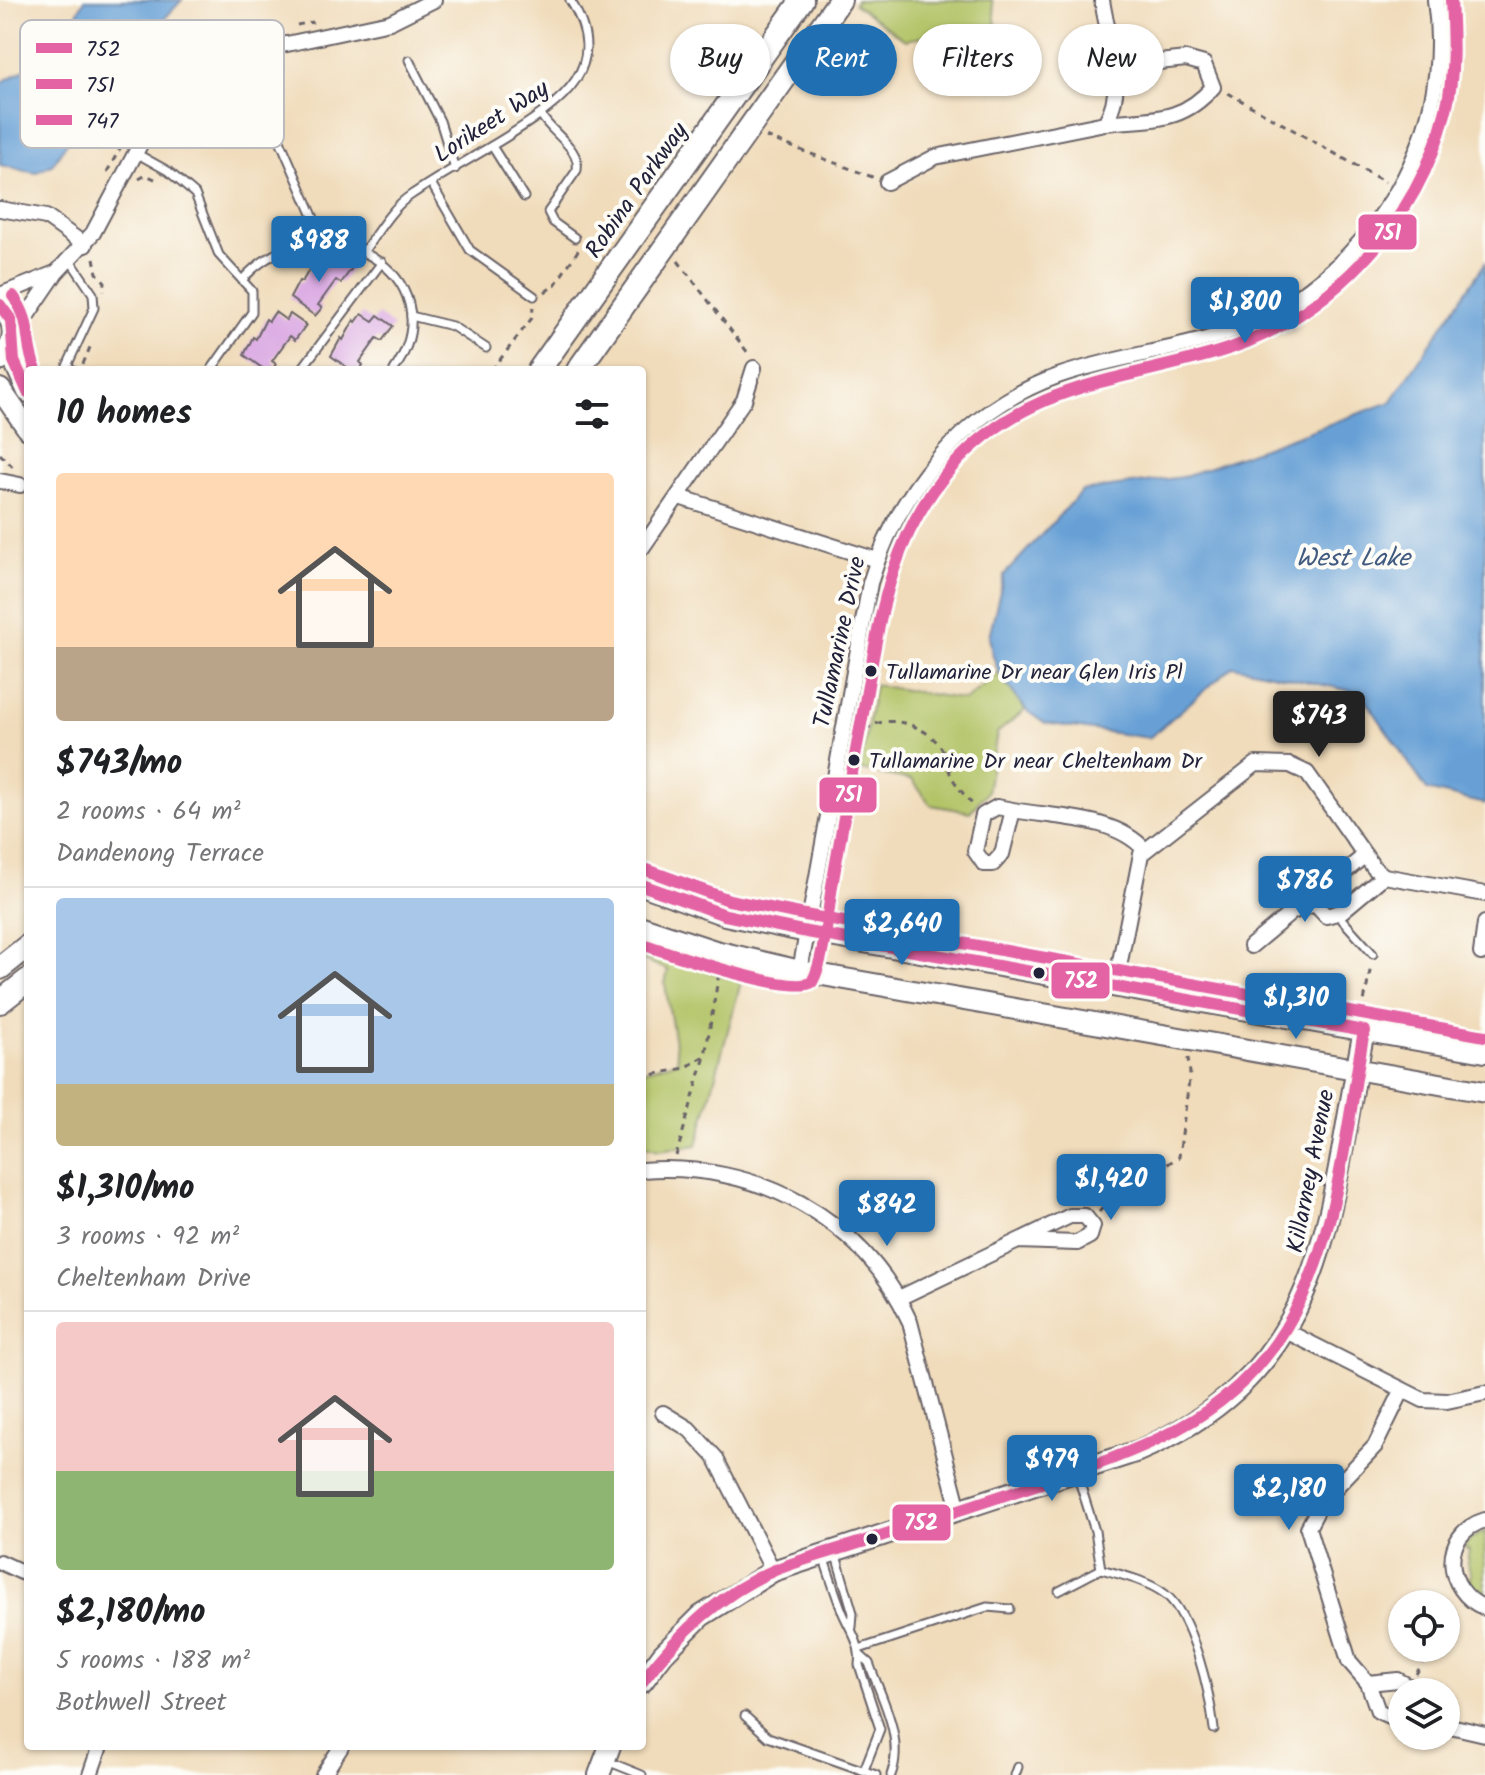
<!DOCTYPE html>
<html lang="en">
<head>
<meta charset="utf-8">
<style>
	:root { --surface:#fff; --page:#f6f6f6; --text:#202124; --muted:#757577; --line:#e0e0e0; --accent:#1f6fb2 }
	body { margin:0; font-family:Kalam,sans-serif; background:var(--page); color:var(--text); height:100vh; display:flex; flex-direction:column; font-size:30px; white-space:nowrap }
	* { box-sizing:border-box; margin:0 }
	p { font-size:26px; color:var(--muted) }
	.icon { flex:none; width:44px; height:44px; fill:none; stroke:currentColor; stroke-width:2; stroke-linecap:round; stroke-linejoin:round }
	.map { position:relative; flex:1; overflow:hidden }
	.drawer { position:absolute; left:24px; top:366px; width:622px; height:1384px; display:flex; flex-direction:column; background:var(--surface); border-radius:8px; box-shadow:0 2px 6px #0004 }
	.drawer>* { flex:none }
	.hud { position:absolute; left:670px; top:24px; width:694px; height:72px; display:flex; gap:16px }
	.buttons { position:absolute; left:1388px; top:1590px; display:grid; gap:16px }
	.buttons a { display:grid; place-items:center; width:72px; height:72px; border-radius:50%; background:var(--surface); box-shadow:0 2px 6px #0004; font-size:40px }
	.price { position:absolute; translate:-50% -68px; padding:0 18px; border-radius:8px; background:var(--accent); color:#fff; font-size:26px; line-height:52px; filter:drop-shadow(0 2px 4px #0008) }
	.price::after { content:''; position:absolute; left:50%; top:48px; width:24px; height:18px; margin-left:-12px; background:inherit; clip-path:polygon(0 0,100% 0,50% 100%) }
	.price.selected { background:#222; color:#fff }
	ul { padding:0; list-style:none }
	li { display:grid; align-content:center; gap:16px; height:424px; padding:0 32px }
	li+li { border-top:2px solid var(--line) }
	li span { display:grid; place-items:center; height:248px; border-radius:8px; color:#555 }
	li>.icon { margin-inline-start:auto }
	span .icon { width:144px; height:144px; fill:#fffc; stroke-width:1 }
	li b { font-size:34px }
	h2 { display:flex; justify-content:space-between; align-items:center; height:96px; padding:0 32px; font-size:34px }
	.chip { padding:0 28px; border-radius:36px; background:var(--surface); box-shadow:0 2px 6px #0004; font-size:28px; line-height:72px }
	.chip.selected { background:var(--accent); color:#fff }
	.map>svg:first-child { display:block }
</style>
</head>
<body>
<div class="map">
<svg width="1485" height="1775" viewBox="0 0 1485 1775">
	<rect width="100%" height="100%" fill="#fdfcf7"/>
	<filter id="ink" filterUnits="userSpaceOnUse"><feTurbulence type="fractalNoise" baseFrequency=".0125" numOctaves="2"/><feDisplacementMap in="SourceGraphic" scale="16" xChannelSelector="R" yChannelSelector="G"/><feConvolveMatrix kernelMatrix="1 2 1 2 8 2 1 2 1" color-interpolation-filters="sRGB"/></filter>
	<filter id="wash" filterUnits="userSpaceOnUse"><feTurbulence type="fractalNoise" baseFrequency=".006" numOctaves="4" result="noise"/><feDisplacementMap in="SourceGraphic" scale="32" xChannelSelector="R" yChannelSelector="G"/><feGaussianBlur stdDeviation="1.8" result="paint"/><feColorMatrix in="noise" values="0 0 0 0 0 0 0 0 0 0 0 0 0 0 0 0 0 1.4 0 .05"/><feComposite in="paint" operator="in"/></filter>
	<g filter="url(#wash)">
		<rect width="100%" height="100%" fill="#f0dbba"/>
		<g fill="#b2c366" stroke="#6a7250" stroke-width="2">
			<path d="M856,0H992L996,25L905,40L854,4Z"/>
			<path d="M999,673L1025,710L997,733L987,792L970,812L931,805L912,780L860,770L875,685L965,700Z"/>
			<path d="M642,948L741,982L697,1145L659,1150L642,1145V1071L678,1061L665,984L668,970L642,959Z"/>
			<path d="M1485,1531V1598L1466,1579L1472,1575L1467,1563L1469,1550L1464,1547L1469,1540Z"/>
		</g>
		<g fill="#67a0d6" stroke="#446188" stroke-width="2">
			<path d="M84,0H182L111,76L118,83L105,86L52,165L35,173L0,165V83L57,52Z"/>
			<path d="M1485,263V804L1427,790L1361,693L1233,666L1149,738L1044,723L1027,711L999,673L992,653L989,636L1004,575L1082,491L1182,477L1391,402Z"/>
		</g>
		<g id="blocks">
			<g fill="#daa7e3">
				<path d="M321,256L332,264L336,258L352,268L341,283L336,280L318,305L322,308L315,316L290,298L299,281L302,282L313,263L315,264Z"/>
				<path d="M275,312L286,320L290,314L306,325L295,340L290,336L272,361L276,364L272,370H265L244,355L253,337L256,339L266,319L269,321Z"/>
				<path d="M362,314L373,321L378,315L393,326L382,341L377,338L360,362L363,365L360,370H351L331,356L341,338L343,340L354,320L356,322Z"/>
			</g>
		</g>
	</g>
	<g filter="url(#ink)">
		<use href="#blocks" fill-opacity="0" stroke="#6a6367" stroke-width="2"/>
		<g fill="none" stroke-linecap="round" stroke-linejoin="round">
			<defs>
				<g id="lane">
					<path d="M409,60L440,121L455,169"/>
					<path d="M541,115C552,134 581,148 577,170L548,212L553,222L575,238"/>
					<path d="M279,138L316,223L318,242"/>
					<path d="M492,146L524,197"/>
					<path d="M134,152L168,171L195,194L219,255L252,291V312L211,370"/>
					<path d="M431,183L470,250L534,296"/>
					<path d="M364,251C378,232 391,208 411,195C443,173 478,155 511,134C562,101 613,67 570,0"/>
					<path d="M70,260L93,294L94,308L67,366L73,370"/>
					<path d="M242,280C319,193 460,275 394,370"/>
					<path d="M411,316L452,326L486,348"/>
					<path d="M301,370L382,262"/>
					<path d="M1337,914L1373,954"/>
					<path d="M1077,1474L1095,1531L1101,1569"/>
					<path d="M835,1552L853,1613L852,1627"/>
					<path d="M823,1556C829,1574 835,1593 842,1611C849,1629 862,1643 859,1665L880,1729L864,1770"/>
					<path d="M1059,1591L1101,1569C1122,1575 1148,1581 1165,1594C1193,1616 1210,1694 1214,1729"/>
					<path d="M859,1649L987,1607L1010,1609"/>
					<path d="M860,1655L869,1663C881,1697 905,1739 891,1775"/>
					<path d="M745,1716L768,1737L876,1775"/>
					<path d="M607,1761L642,1775"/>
					<path d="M1015,1775L1018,1767"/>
				</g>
				<g id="street">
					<path d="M1105,123C1151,118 1181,124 1213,87L1204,64L1186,59L1114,67"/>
					<path d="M887,182L935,157L1105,123C1128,86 1108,41 1102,0"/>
					<path d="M0,209L46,217L85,245"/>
					<path d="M0,295L55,273"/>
					<path d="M13,336L56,273L93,233L144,137L178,95L199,78L245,53L390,22L434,0"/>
					<path d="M0,481L20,485"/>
					<path d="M679,497L877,560"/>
					<path d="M642,548L744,400L754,368"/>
					<path d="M1013,810L997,807L983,815L975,851L984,864H993L1002,854L1013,810C1056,818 1115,816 1145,850"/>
					<path d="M1365,855L1321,892L1315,904L1326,916L1341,912L1384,876"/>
					<path d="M1251,946L1292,912L1315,904"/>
					<path d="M1481,953L1485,923"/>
					<path d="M800,971L870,583C898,490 965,409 1058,376C1115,356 1177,351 1234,330C1366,279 1456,143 1435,0"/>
					<path d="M1115,987L1141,854L1256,764L1290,765L1307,773L1374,868L1384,876L1485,894"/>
					<path d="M642,1170C755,1161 863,1217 910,1322L959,1510"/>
					<path d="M899,1298L1070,1216H1085L1093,1226L1090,1236L1077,1243L1018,1241"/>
					<path d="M1286,1331L1423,1400L1447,1401L1485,1393"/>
					<path d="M1402,1391L1375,1446L1321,1503L1308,1528L1349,1661L1368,1683L1378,1711L1402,1722"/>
					<path d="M663,1413L689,1429L715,1457L773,1571"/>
					<path d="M1485,1520C1439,1534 1444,1591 1485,1608"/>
					<path d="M0,1562L28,1575"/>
					<path d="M1368,1683L1398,1680L1419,1692"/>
					<path d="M1446,1725L1485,1734"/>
					<path d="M90,1775L100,1746"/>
					<path d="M323,1775L341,1747"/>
				</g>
				<g id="secondary">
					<path d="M0,305C17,322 17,343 0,360"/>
					<path d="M12,342L14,361L28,392"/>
					<path d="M0,389L28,429"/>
					<path d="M642,885L725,915L807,932L1485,1052"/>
					<path d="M642,927L715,951L800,971L1485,1092"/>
					<path d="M642,1682L663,1654L701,1616L773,1571L1138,1451C1333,1368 1327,1210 1364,1031"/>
					<path d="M599,1775L610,1746"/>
				</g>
				<g id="primary">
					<path d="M539,370L802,0"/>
					<path d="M578,370L840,0"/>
					<path d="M0,968L28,946"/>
					<path d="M0,1002L28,980"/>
				</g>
			</defs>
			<use href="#lane" stroke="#6a6367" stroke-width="11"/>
			<use href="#street" stroke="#6a6367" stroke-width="18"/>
			<use href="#secondary" stroke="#6a6367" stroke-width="24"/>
			<use href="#primary" stroke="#6a6367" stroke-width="26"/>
			<g stroke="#6a6367" stroke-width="3" stroke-dasharray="6 6" stroke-linecap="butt">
				<path d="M297,25L313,22"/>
				<path d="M199,59L221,48"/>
				<path d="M1228,93L1385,182"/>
				<path d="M766,137L875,178"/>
				<path d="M107,172L136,119L162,89"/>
				<path d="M139,179L146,175L157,180"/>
				<path d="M94,258L97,273L105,282L104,291"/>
				<path d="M678,261L748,353"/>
				<path d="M545,292L555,285L579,249"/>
				<path d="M83,364L91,345"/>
				<path d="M492,370L532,318L533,307"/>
				<path d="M0,454L14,468"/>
				<path d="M856,734L861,735C881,709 927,724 942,749C946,756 947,765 950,773C955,784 964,795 972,804"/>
				<path d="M857,757L861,735"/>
				<path d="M970,941L1025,947L1053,956"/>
				<path d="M1170,977L1305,1000"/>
				<path d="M1362,1012L1371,966"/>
				<path d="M642,1077L685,1068L705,1056L719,973"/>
				<path d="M676,1156L705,1056"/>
				<path d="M1099,1212L1112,1198L1179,1157L1190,1073L1188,1058"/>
				<path d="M1446,1628L1460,1609"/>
				<path d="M1416,1674L1432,1648"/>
			</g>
			<use href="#lane" stroke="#fff" stroke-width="7"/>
			<use href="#street" stroke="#fff" stroke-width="14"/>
			<use href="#secondary" stroke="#fff" stroke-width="20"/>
			<use href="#primary" stroke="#fff" stroke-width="22"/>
			<defs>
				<g id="bus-1">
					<path d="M0,305L11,320L14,361L28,392"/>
					<path d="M642,885L725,915L807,932L1364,1031C1346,1129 1338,1242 1285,1329C1228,1423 1133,1453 1035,1485C977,1504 919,1523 862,1542C833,1551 803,1559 775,1570C721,1593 676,1636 642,1682"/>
				</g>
				<path id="bus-2" d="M642,944C670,953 792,996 812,982C825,960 828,907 833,880C843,823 853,765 864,708C880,618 889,538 952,467C1026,384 1116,382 1215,353C1328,320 1418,224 1446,110C1455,74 1453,37 1451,0"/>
				<g id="bus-3">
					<path d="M13,296C34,324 23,341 36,370"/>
					<path d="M647,870L729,900L810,916L1485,1036"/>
				</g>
			</defs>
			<use href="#bus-1" stroke="#fdfcf7" stroke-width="18"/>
			<use href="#bus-2" stroke="#fdfcf7" stroke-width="18"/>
			<use href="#bus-3" stroke="#fdfcf7" stroke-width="18"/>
			<use href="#bus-1" stroke="#e463a4" stroke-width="12"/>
			<use href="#bus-2" stroke="#e463a4" stroke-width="12"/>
			<use href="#bus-3" stroke="#e463a4" stroke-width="12"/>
		</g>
	</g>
	<g fill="#22223b" stroke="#fdfcf7" stroke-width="3">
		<circle cx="871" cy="671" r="7"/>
		<circle cx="854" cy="760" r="7"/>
		<circle cx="1039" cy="973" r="7"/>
		<circle cx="872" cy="1539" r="7"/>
	</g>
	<g text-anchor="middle" stroke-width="8" stroke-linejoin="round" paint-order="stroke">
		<g font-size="22" fill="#22223b" stroke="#fdfcf7" text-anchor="start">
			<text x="886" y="679">Tullamarine Dr near Glen Iris Pl</text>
			<text x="869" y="768">Tullamarine Dr near Cheltenham Dr</text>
		</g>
		<g font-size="24" fill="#22223b" stroke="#fdfcf7">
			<text transform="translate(491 121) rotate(-33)" y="8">Lorikeet Way</text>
			<text transform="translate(636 190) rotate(-55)" y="8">Robina Parkway</text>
			<text transform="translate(839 642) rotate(-78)" y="8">Tullamarine Drive</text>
			<text transform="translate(1310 1171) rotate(-79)" y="8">Killarney Avenue</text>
		</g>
		<g font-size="26" font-style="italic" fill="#415b81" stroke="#fdfcf7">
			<text x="1353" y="566">West Lake</text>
		</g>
	</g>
	<rect x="20" y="20" width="264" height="128" rx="12" fill="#fdfcf7" stroke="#bbbbbf" stroke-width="2"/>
	<rect x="36" y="43" width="36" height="10" fill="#e463a4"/>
	<rect x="36" y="79" width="36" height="10" fill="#e463a4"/>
	<rect x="36" y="115" width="36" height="10" fill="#e463a4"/>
	<g font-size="22" fill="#22223b">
		<text x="86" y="56">752</text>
		<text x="86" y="92">751</text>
		<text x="86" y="128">747</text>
	</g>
	<g stroke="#fdfcf7" stroke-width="3">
		<rect x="1357" y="213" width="61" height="38" rx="8" fill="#e463a4"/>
		<rect x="818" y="776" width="60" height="38" rx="8" fill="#e463a4"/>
		<rect x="1050" y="961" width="61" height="39" rx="8" fill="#e463a4"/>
		<rect x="891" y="1503" width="61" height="39" rx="8" fill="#e463a4"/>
	</g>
	<g font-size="22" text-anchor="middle" font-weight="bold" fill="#fff">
		<text x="1387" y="240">751</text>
		<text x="848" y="802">751</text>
		<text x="1081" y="988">752</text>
		<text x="921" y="1530">752</text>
	</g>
</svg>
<div class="buttons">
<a><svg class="icon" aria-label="locate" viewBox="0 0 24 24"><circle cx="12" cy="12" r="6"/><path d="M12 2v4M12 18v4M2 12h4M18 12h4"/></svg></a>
<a><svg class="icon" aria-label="layers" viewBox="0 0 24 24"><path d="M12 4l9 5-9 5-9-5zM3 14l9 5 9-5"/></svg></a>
</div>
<b class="price" style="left:319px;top:284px">$988</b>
<b class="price" style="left:1245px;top:345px">$1,800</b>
<b class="price selected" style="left:1319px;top:759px">$743</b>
<b class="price" style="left:1305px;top:924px">$786</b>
<b class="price" style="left:902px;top:967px">$2,640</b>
<b class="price" style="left:1296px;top:1041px">$1,310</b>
<b class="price" style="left:1111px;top:1222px">$1,420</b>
<b class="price" style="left:887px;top:1248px">$842</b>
<b class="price" style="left:1052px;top:1503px">$979</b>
<b class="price" style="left:1289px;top:1532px">$2,180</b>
<div class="hud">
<a class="chip">Buy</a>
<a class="chip selected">Rent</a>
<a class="chip">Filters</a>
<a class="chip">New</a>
</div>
<section class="drawer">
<h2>10 homes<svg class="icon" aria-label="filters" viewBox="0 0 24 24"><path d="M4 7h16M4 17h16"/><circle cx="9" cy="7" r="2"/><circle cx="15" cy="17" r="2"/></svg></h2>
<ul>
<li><span style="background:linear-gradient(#ffd9b3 70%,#b9a48a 0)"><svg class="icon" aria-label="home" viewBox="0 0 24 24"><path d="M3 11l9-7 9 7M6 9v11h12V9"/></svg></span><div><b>$743/mo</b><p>2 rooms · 64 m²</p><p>Dandenong Terrace</p></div></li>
<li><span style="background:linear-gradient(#a9c7e8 75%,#c2b280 0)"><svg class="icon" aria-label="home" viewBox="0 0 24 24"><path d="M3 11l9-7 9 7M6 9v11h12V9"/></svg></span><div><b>$1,310/mo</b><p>3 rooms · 92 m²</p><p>Cheltenham Drive</p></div></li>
<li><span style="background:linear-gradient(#f6c9c9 60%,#8fb573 0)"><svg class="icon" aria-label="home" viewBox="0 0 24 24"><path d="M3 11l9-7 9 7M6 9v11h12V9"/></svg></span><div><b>$2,180/mo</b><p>5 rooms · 188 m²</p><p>Bothwell Street</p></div></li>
</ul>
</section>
</div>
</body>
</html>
